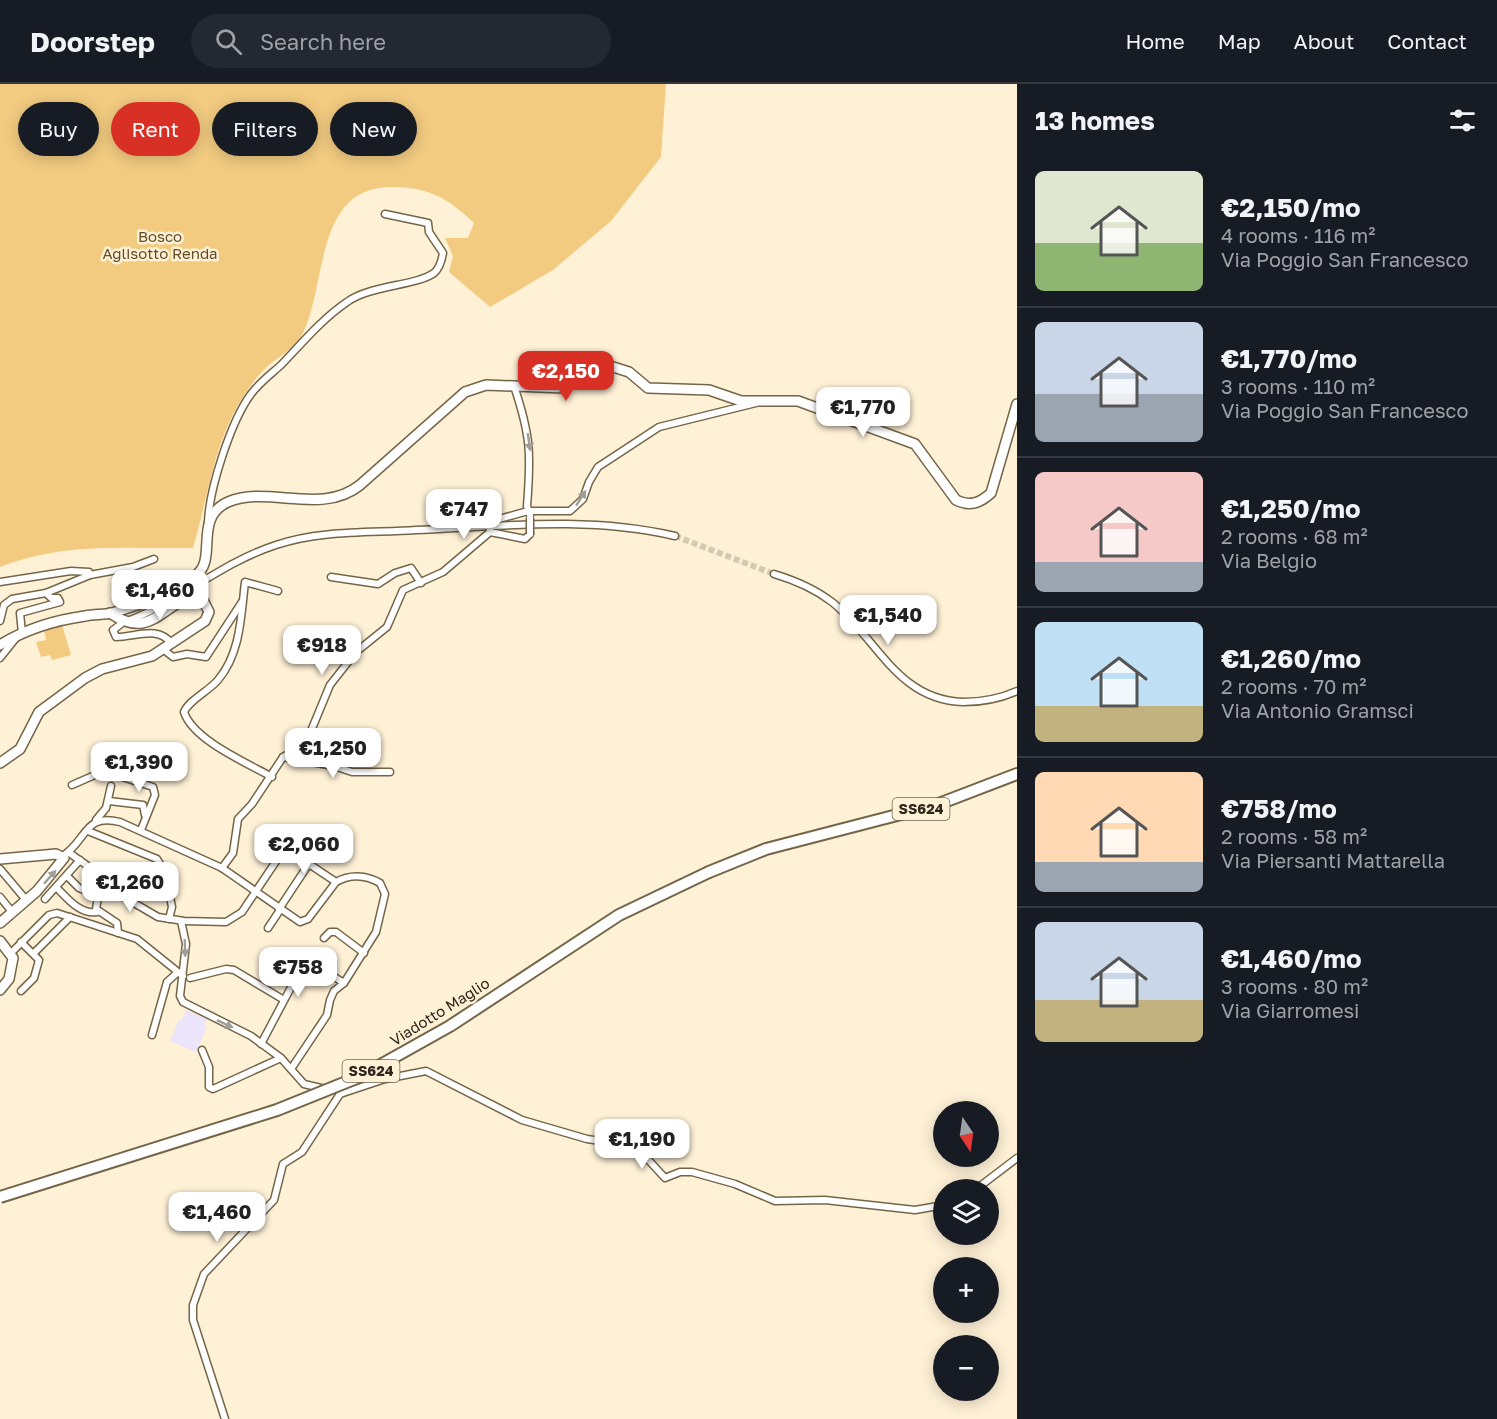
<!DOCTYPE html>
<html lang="en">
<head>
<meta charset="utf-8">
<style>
	:root { --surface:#171b24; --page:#242831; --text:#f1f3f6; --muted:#9ea1a6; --line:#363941; --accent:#d93025 }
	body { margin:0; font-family:"Golos Text",sans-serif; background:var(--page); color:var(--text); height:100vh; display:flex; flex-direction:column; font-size:22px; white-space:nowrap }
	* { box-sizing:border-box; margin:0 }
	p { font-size:20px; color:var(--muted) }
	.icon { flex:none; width:33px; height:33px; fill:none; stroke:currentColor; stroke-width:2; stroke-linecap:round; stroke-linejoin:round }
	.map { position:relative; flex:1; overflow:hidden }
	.sheet { display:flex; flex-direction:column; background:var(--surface); width:480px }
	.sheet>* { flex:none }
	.top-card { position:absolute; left:18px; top:18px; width:570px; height:54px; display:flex; gap:12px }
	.needle { width:39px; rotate:167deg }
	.fabs { position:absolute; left:933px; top:1017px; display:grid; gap:12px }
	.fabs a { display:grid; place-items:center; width:66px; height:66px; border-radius:50%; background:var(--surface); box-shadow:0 3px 15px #0003; font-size:30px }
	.price { position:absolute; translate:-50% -51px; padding:0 14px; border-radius:12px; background:#fff; color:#222; font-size:20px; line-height:39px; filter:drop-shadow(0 2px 3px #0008) }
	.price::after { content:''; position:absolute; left:50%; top:36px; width:18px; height:14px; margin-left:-9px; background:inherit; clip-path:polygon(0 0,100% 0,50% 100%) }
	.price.active { background:var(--accent); color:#fff }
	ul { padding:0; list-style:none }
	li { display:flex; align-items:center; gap:18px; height:150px; padding:0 18px }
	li+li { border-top:2px solid var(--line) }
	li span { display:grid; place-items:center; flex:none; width:168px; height:120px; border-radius:9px; color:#555 }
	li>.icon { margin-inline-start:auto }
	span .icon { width:72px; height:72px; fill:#fffc; stroke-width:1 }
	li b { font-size:26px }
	h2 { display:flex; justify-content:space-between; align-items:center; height:72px; padding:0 18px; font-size:26px }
	.tag { padding:0 21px; border-radius:27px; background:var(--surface); box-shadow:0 3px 15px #0003; font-size:21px; line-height:54px }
	.tag.active { background:var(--accent); color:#fff }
	header { display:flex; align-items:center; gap:36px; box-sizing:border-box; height:84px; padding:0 30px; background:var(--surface); border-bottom:2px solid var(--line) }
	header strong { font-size:28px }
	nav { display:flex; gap:33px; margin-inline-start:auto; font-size:21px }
	.search { width:420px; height:54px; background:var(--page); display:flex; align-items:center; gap:15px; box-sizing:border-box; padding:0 21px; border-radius:33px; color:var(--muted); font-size:22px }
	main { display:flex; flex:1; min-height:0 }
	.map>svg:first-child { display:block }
</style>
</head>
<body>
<header>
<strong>Doorstep</strong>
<div class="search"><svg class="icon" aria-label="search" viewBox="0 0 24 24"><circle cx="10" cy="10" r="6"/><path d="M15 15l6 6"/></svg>Search here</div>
<nav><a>Home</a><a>Map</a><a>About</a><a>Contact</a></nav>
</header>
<main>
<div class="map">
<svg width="1017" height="1335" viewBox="0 0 1017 1335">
	<rect width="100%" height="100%" fill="#fff1d6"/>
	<path fill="#ebe4fa" d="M186,926L207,935L204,942L207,943L196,968L170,957L179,936H182Z"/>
	<g fill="#f2cb80">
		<path d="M0,0H666L661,73L611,137L553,186L490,223L449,188L453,172L445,154H468L474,139C448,114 430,104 394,103C313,101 328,201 302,251C296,264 276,274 266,284C257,292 249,303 243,313C214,357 208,414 193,464C126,465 64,458 0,483Z"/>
		<path d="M62,541L71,571L52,576L50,571L41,573L36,558L46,556L44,547Z"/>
	</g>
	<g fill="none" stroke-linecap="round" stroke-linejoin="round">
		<path stroke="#d5c9b1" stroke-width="6" stroke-dasharray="6 3" stroke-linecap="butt" d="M675,452L774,490"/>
		<defs>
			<g id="street">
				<path d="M514,302C531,352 531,371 527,422L530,431"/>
				<path d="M208,439C209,405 231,337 251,310C259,299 271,290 281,281C302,259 322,235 347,218C370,201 416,202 434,189C440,184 442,175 443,169L429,148L428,139L385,130"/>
				<path d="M490,448L525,455L530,450"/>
				<path d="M774,490C794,496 815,505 832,518C877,554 897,616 963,618C983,618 999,615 1017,607"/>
				<path d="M331,493L378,500L395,489L411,484L421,499"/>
				<path d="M0,498L71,487L89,488L90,491"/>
				<path d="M130,536C181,516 223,478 276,461C320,446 370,449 416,446C503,442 589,432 675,452"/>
				<path d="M0,537L4,521L12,515L46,509L90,491L133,483L154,475"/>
				<path d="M121,540L113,546L116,553C136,553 158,541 172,560"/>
				<path d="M22,549L20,529L60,518L58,514H51L46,509"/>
				<path d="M164,566L173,573L187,570L206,573L242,518"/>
				<path d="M0,574L16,554"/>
				<path d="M283,673L334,682L352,688H390"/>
				<path d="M272,693C247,679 193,656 184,628C189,616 209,607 218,596C241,569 241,531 245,498L278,507"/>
				<path d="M72,701L104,687L153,703L155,711L141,746"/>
				<path d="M109,717L143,721L145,731"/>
				<path d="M96,736L106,724L111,702"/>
				<path d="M88,747L157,775L165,788L172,823L169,835"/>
				<path d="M285,764L336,798"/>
				<path d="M68,768L99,790L101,795L96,825L117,839L118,849"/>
				<path d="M63,772C88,755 84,729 120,738L222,784L300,838L308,835L336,798C350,790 366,791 380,799L385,810L376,848L344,899L334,907L330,916L327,931L291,985"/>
				<path d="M222,784L233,769L238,735L252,720L283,673L306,659L330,601L356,568L387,543L403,506L443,488L490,448V439L492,437L528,427H570L583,415L589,398L598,383L659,343L756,319"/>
				<path d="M0,785L27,817"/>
				<path d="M67,792L79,804L97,811"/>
				<path d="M100,799L158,833L184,837L226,838L242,828L295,749"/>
				<path d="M56,803C67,814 80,831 97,828"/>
				<path d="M0,813L13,829"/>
				<path d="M45,815L80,776"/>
				<path d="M279,825L316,769"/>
				<path d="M181,837L186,860L180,912L183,918L251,952L281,974L304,1000L325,1005"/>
				<path d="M268,844L280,826"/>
				<path d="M324,854L330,848H336L364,869"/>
				<path d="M34,869L70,833"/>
				<path d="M10,870L49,831L57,829L137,855L183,892"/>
				<path d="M190,894L226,885L234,886L284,916"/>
				<path d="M21,907L34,894L39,876L21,858"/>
				<path d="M152,951L167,898L177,889"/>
				<path d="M261,960L305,877H309L344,899"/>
				<path d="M202,966L209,983V1003L213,1005L281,974"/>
				<path d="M340,1010L385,995L426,987L522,1036L587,1055L628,1061L642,1069L665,1094L680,1088H692L735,1100L775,1117L825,1116L915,1126L944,1121"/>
				<path d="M975,1106L1017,1074"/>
				<path d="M225,1335L193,1236V1221L204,1190L274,1116L283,1080L302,1068L340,1010"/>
			</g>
			<g id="secondary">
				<path d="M0,561C26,545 56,536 85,532C94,530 104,531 112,529C142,520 170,510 195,492C219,476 192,434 228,418C267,401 322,432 360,401L465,308L486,301L564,304L591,288L610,282L629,288L648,304L709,306L741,317H798L915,360L956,416C970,423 980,419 991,409L1017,320"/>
				<path d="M0,679L20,665L39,628L85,594L102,585L152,572L205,537L209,528L203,516L189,513C157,528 147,554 110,529"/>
				<path d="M0,775L56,770L64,774L37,807L0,839"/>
				<path d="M0,857L13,874L9,895L0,906"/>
			</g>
			<path id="primary" d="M709,788L766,765L936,721L1017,690"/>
		</defs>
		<use href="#street" stroke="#756548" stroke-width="9"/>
		<use href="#secondary" stroke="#756548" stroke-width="12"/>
		<use href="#primary" stroke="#756548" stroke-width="14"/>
		<use href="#street" stroke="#fff" stroke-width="6"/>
		<use href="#secondary" stroke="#fff" stroke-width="9"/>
		<use href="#primary" stroke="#fff" stroke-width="10"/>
		<defs>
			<path id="street-bridge" d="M530,434V450"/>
			<path id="primary-bridge" d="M0,1113L277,1026L359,993L450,942L619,831L709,788"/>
		</defs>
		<use href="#street-bridge" stroke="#756548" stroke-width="9" stroke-linecap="butt"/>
		<use href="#primary-bridge" stroke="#756548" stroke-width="14" stroke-linecap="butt"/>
		<use href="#street-bridge" stroke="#fff" stroke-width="6"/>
		<use href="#primary-bridge" stroke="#fff" stroke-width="10"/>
	</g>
	<defs><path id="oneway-solid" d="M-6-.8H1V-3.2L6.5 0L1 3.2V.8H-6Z" transform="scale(1.5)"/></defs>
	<g fill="#a19e98">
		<use href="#oneway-solid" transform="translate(529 358) rotate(82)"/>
		<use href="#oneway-solid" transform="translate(581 414) rotate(-57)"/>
		<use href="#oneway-solid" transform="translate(50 793) rotate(-48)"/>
		<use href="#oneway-solid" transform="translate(185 864) rotate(88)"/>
		<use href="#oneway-solid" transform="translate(225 940) rotate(25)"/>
	</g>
	<g text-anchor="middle" stroke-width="5" stroke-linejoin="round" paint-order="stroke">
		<g fill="#fff1d6" stroke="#6d6453" stroke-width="1.5">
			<rect x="892.5" y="714" width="57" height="22" rx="4.5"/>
			<rect x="342.5" y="976" width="57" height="22" rx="4.5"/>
		</g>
		<g font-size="14" font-weight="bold" fill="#2e271b">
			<text x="921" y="730">SS624</text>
			<text x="371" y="992">SS624</text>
		</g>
		<g font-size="15" fill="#614e27" stroke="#fff1d6">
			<text x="160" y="158">Bosco<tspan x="160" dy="17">Aglisotto Renda</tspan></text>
		</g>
		<g font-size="15" fill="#2e271b" stroke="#fff1d6">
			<text transform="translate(440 928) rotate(-32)" y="5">Viadotto Maglio</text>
		</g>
	</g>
</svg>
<div class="fabs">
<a><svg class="needle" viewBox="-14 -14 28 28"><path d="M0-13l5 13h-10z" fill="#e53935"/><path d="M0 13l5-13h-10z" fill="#9ea1a6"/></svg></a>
<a><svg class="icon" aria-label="layers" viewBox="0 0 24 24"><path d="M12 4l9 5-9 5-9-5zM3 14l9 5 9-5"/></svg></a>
<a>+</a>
<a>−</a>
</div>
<b class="price active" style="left:566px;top:318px">€2,150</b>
<b class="price" style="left:863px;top:354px">€1,770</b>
<b class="price" style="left:464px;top:456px">€747</b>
<b class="price" style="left:160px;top:537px">€1,460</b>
<b class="price" style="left:888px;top:562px">€1,540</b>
<b class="price" style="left:322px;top:592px">€918</b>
<b class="price" style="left:333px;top:695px">€1,250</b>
<b class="price" style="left:139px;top:709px">€1,390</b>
<b class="price" style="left:304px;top:791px">€2,060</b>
<b class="price" style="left:130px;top:829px">€1,260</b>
<b class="price" style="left:298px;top:914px">€758</b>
<b class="price" style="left:642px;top:1086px">€1,190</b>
<b class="price" style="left:217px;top:1159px">€1,460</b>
<div class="top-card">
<a class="tag">Buy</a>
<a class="tag active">Rent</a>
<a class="tag">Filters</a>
<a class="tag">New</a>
</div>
</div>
<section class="sheet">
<h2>13 homes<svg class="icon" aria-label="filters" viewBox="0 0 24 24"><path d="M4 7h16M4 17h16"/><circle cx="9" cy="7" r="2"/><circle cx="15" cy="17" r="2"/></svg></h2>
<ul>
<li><span style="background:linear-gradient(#dfe7d0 60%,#8fb573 0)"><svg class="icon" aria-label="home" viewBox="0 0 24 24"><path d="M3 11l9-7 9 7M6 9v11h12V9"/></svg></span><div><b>€2,150/mo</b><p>4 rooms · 116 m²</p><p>Via Poggio San Francesco</p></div></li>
<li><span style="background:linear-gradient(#c9d6e8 60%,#9aa5b1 0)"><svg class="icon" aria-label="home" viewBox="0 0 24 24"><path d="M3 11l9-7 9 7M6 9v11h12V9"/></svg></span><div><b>€1,770/mo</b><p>3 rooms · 110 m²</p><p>Via Poggio San Francesco</p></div></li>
<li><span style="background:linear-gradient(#f6c9c9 75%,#9aa5b1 0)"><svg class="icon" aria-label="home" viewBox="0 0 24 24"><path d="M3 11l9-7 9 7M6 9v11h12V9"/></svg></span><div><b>€1,250/mo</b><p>2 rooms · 68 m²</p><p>Via Belgio</p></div></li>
<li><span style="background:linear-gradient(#bfe0f5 70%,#c2b280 0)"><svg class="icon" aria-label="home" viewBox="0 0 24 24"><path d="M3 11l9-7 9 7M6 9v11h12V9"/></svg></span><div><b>€1,260/mo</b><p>2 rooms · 70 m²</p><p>Via Antonio Gramsci</p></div></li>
<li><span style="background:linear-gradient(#ffd9b3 75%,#9aa5b1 0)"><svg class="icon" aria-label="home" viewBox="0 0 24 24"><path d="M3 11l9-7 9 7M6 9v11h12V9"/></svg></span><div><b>€758/mo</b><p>2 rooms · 58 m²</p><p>Via Piersanti Mattarella</p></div></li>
<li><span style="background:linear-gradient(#c9d6e8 65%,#c2b280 0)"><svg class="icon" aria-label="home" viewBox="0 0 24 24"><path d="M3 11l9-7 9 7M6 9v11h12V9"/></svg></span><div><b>€1,460/mo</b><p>3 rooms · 80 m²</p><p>Via Giarromesi</p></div></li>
</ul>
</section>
</main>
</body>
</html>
